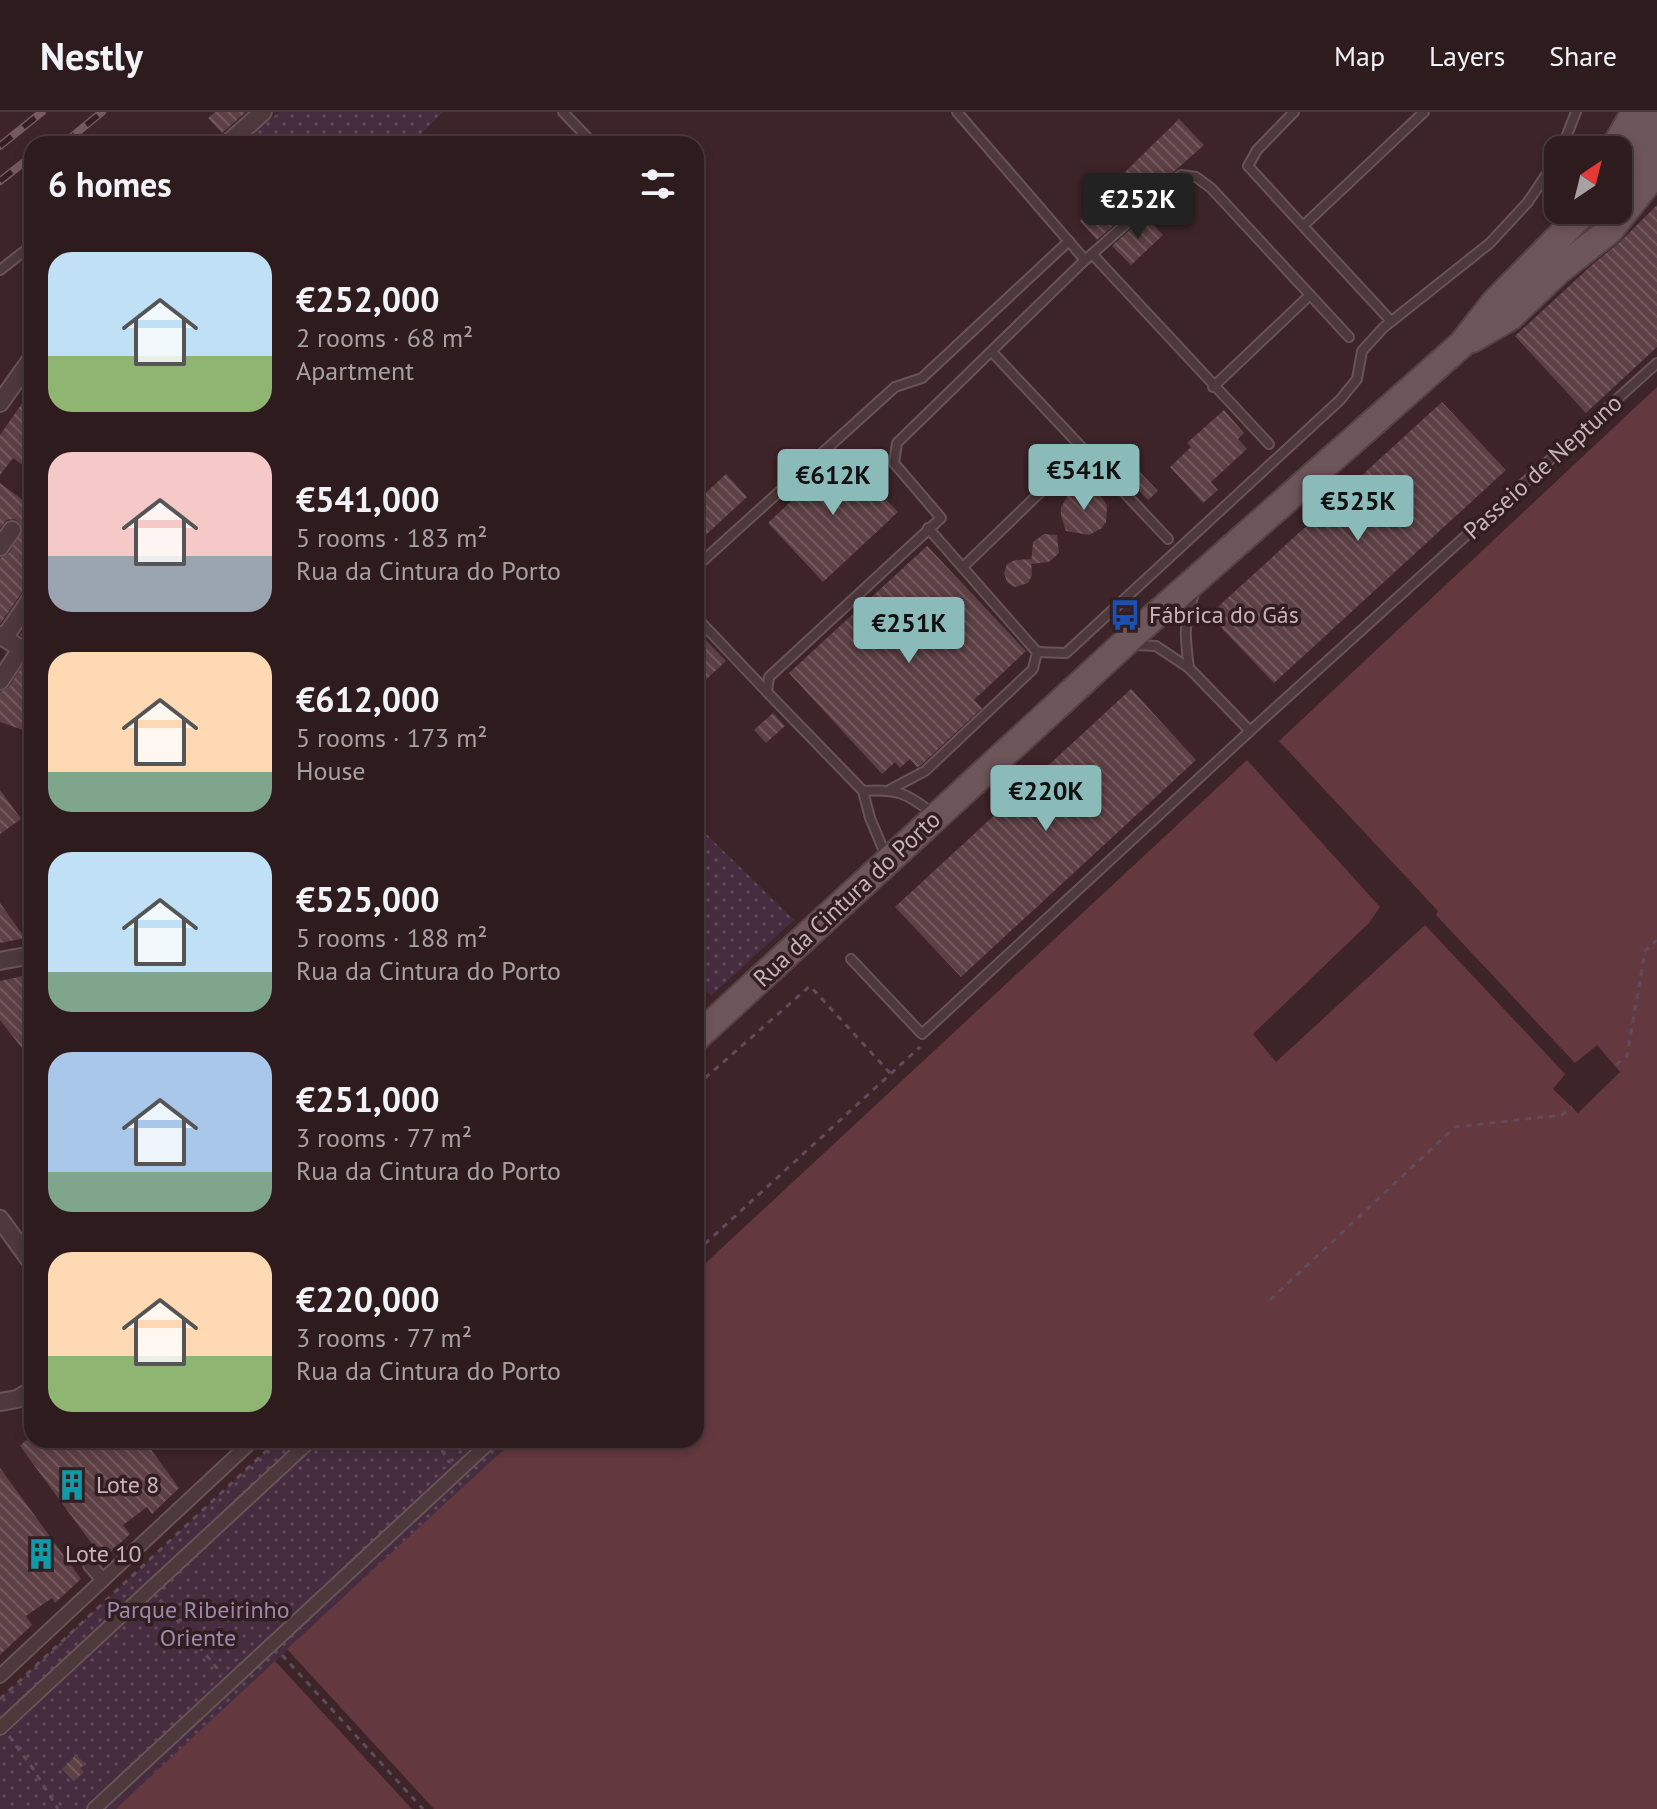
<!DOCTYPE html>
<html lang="en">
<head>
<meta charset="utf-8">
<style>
	:root { --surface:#2e1b1e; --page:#362427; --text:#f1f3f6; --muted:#a7a1a4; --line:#49393c; --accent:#8bbbb9 }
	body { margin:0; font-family:"PT Sans",sans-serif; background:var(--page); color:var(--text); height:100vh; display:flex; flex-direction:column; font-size:30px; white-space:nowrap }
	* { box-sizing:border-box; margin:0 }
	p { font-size:26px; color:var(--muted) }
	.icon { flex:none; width:44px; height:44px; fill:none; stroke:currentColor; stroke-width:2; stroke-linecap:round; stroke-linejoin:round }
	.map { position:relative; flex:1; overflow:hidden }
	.drawer { position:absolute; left:24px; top:24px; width:680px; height:1312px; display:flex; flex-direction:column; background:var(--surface); border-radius:24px; box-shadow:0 4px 12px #0003,0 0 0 2px var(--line) }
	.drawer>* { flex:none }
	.needle { width:52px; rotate:35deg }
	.fabs { position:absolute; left:1544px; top:24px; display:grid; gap:16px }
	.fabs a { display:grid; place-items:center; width:88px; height:88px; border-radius:16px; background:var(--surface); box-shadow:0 4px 12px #0003,0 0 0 2px var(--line); font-size:40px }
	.price { position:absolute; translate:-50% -68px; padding:0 18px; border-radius:8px; background:var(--accent); color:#111; font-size:26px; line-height:52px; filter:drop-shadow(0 2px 4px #0008) }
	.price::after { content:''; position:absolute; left:50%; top:48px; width:24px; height:18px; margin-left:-12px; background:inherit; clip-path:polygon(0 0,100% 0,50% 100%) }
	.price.active { background:#222; color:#fff }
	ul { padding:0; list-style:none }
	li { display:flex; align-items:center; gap:24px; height:200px; padding:0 24px }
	li span { display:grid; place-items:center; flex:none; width:224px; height:160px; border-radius:24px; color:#555 }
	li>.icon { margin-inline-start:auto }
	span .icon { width:96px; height:96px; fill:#fffc; stroke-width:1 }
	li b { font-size:34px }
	h2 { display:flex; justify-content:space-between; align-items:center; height:96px; padding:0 24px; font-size:34px }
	header { display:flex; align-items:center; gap:48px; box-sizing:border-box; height:112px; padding:0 40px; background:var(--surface); border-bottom:2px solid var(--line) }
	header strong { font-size:38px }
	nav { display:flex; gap:44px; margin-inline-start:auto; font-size:28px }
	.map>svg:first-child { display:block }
</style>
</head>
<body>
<header>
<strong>Nestly</strong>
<nav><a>Map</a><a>Layers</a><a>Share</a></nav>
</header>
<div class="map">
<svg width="1657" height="1697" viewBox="0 0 1657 1697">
	<defs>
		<pattern id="green-dots" width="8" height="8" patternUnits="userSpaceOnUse" patternTransform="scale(2)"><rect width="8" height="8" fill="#452d3f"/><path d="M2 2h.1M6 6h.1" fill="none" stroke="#5e4958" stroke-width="1.8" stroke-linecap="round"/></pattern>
		<pattern id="building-back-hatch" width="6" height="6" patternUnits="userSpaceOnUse" patternTransform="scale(2)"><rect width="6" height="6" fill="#5d4044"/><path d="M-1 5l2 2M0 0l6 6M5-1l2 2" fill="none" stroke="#73595d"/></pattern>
	</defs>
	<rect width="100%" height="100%" fill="#3d2428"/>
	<g fill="url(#green-dots)">
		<path d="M279,0H443L411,32H239Z"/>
		<path d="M696,712L794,808L711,884L696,868Z"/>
		<path d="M278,1328H514L116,1697H0V1587Z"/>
	</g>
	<g fill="#64383f">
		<path d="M1657,275V1697H434L287,1537L514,1328H696V1160L1247,648L1380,795L1369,811L1253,922L1276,950L1425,813L1565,962L1553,977L1578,1001L1620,960L1597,933L1575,951L1436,803L1438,799L1279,629Z"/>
		<path d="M275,1549L412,1697H116L136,1678Z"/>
	</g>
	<g fill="url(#building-back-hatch)">
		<path d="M215,0H246L222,21L208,6Z"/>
		<path d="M1179,7L1204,33L1097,128L1080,109L1127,58Z"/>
		<path d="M1657,93V235L1586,301L1515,224L1593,152L1620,130Z"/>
		<path d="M1145,104L1163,123L1131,153L1112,134Z"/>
		<path d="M32,277V360L13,346L0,363V323Z"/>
		<path d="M1442,290L1506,358L1274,571L1209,503Z"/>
		<path d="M1224,298L1244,321L1238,327L1247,337L1211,370L1218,378L1203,391L1170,355L1191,335L1187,331Z"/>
		<path d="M842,341L898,400L823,470L768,411Z"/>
		<path d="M1139,359L1158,379L1148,388L1129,368Z"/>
		<path d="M726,362L747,385L696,432V390Z"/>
		<path d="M0,371L32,395V474L23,479L0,512V446L9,441L23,418L19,410L14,407L7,408L0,416Z"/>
		<path d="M1082,376L1098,380L1107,393L1106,410L1102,416L1089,423L1066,419L1061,404V396L1068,383Z"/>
		<path d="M1044,422L1057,423L1059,441L1049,450L1031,452L1033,430Z"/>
		<path d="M927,434L1026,539L974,588L982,596L920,654L917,655L910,647L900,656L895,650L882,662L789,561Z"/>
		<path d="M1031,447L1032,463L1028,471L1015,475L1007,470L1004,461L1007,452L1015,448Z"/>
		<path d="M32,504V621L0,610V580L9,575L32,538L30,531L20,523Z"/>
		<path d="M696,518L726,549L696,577Z"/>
		<path d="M1131,577L1196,648L961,865L895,795Z"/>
		<path d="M773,601L785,614L766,631L754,618Z"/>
		<path d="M0,678L21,707L0,722Z"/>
		<path d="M0,791L25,826L0,831Z"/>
		<path d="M32,862V949L0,908V869Z"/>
		<path d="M26,1328H144L179,1376L152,1402L147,1395L123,1413L130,1422L103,1447L20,1334Z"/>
		<path d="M0,1356L81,1467L55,1491L52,1486L26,1504L32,1513L0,1543Z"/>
		<path d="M76,1643L85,1652L80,1656L84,1660L74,1669L62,1657Z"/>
	</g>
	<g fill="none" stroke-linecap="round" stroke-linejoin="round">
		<defs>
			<g id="service">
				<path d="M563,0L587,25"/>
				<path d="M1294,0L1257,38L1248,54L1303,114"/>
				<path d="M1561,38L1576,0"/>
				<path d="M1092,142L1269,332"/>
				<path d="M1083,150L1181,63L1196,65L1211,76L1349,225"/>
				<path d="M0,158L32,133"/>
				<path d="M1391,209L1303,114L1424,0"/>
				<path d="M992,240L1168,427"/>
				<path d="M1213,275L1310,183"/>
				<path d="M696,455L895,275L922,266L1069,129"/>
				<path d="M963,455L1084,338"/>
				<path d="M696,505L767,580"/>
				<path d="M1135,533L1156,534L1189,556C1185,526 1183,511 1194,482"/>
				<path d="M1037,540L1066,541L1340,288L1357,267L1362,239L1383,216L1490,131L1528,90L1558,45"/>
				<path d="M1250,619L1657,251"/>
				<path d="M891,677L925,659L1033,557L1037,540L928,416"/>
				<path d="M863,679C896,677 906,680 932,701"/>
				<path d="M886,744L870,706L863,679L767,580L769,565L941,406L894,351L897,331L1085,148L957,0"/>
				<path d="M851,847L922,922L1250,619L1189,556"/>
			</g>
			<g id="pedestrian">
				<path d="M90,1453L103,1468"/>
				<path d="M0,1564L253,1328"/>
				<path d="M0,1616L311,1328"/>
				<path d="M94,1697L492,1328"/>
			</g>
			<g id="minor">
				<path d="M227,32L263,0"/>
				<path d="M0,291L32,246"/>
				<path d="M0,435L12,418"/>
				<path d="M0,523L21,537L0,569"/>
				<path d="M4,526L32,485"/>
				<path d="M0,849L32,843"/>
				<path d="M0,1107L32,1151"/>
				<path d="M0,1290L17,1287L32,1278"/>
			</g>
			<g id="primary">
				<path d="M1613,38L1635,0"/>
				<path d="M1618,60L1656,0"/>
				<path d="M1633,71L1657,35"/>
				<path d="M1472,227L1510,205L1558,159L1610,118L1657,59"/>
				<path d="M696,926L1139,518L1462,232L1495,190L1586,98"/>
			</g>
		</defs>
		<use href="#service" stroke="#685356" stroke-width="12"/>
		<use href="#pedestrian" stroke="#685356" stroke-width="16"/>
		<use href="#minor" stroke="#685356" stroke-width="20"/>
		<use href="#primary" stroke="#564144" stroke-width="30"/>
		<g stroke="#614b58" stroke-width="3" stroke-dasharray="6 6" stroke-linecap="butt">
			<path d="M1616,953L1627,944L1645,839L1657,828"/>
			<path d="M696,974L810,874L891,962"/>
			<path d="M696,1140L920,935"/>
			<path d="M1270,1188L1455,1015L1562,1003L1572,995"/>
			<path d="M435,1328L450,1351"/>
			<path d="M160,1488L222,1562"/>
			<path d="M282,1543L423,1697"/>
			<path d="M0,1587L278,1328"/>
			<path d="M9,1624L34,1658L58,1697"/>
		</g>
		<use href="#service" stroke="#4d383b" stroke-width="8"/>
		<use href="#pedestrian" stroke="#4d383b" stroke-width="12"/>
		<use href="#minor" stroke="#4d383b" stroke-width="16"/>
		<use href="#primary" stroke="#6d565a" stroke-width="26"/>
		<defs>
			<g id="rail">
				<path d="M63,32L102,0"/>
				<path d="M0,34L42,0"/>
				<path d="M0,69L32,44"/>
			</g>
		</defs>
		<use href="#rail" stroke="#745a5e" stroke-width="8"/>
		<use href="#rail" stroke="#321d20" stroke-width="5" stroke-dasharray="15" stroke-linecap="butt"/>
	</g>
	<defs>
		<symbol id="bus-bare" viewBox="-9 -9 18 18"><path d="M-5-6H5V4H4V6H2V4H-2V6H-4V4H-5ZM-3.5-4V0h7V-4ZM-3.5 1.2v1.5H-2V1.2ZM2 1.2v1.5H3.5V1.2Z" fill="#1a4fb4" stroke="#321d20" stroke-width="2.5" paint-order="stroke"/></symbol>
		<symbol id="building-bare" viewBox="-9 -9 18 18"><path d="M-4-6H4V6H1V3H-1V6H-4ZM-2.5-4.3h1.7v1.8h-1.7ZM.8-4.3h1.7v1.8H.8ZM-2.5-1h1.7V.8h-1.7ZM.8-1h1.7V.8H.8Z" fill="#0f9aa8" stroke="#321d20" stroke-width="2.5" paint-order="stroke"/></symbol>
	</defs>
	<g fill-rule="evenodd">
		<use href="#bus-bare" x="1103" y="481" width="44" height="44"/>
		<use href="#building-bare" x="50" y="1351" width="44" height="44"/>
		<use href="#building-bare" x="19" y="1420" width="44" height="44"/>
	</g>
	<g text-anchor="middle" stroke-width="7" stroke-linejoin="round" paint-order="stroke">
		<g font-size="24" fill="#c8b4b6" stroke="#321d20">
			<text transform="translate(1543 355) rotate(-42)" y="8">Passeio de Neptuno</text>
			<text transform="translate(847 787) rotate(-43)" y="8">Rua da Cintura do Porto</text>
		</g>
		<g font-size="24" fill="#c8b4b6" stroke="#321d20" text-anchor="start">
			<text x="1149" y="511">Fábrica do Gás</text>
			<text x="96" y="1381">Lote 8</text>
			<text x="65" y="1450">Lote 10</text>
		</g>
		<g font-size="24" fill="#9a89ad" stroke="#321d20">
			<text x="198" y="1506">Parque Ribeirinho<tspan x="198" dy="28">Oriente</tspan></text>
		</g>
	</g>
</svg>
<div class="fabs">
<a><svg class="needle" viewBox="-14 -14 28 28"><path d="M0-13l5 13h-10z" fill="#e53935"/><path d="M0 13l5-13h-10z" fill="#a7a1a4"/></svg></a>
</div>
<b class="price active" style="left:1138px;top:129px">€252K</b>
<b class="price" style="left:1084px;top:400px">€541K</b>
<b class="price" style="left:833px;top:405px">€612K</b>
<b class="price" style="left:1358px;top:431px">€525K</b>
<b class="price" style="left:909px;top:553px">€251K</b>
<b class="price" style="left:1046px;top:721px">€220K</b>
<section class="drawer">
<h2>6 homes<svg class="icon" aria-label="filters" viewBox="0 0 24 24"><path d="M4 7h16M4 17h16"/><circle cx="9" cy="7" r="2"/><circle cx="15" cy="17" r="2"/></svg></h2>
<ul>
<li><span style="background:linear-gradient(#bfe0f5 65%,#8fb573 0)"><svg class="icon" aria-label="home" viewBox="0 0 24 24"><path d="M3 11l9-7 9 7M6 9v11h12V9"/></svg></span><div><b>€252,000</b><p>2 rooms · 68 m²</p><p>Apartment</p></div></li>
<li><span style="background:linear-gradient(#f6c9c9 65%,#9aa5b1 0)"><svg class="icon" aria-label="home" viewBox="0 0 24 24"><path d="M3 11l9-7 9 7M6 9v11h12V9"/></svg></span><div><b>€541,000</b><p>5 rooms · 183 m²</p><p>Rua da Cintura do Porto</p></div></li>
<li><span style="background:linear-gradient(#ffd9b3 75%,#7fa58c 0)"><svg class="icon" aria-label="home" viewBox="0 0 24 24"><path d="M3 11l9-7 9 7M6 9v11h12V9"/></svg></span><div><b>€612,000</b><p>5 rooms · 173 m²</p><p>House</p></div></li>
<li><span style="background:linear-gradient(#bfe0f5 75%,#7fa58c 0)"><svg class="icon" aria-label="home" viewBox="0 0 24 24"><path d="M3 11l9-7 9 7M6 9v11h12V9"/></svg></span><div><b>€525,000</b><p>5 rooms · 188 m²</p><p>Rua da Cintura do Porto</p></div></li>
<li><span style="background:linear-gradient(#a9c7e8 75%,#7fa58c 0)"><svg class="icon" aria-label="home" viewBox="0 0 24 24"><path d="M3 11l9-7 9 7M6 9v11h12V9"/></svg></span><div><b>€251,000</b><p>3 rooms · 77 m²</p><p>Rua da Cintura do Porto</p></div></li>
<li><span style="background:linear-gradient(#ffd9b3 65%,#8fb573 0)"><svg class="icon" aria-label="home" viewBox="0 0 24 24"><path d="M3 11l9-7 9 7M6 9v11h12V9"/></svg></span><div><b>€220,000</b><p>3 rooms · 77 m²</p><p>Rua da Cintura do Porto</p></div></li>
</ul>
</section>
</div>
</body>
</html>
